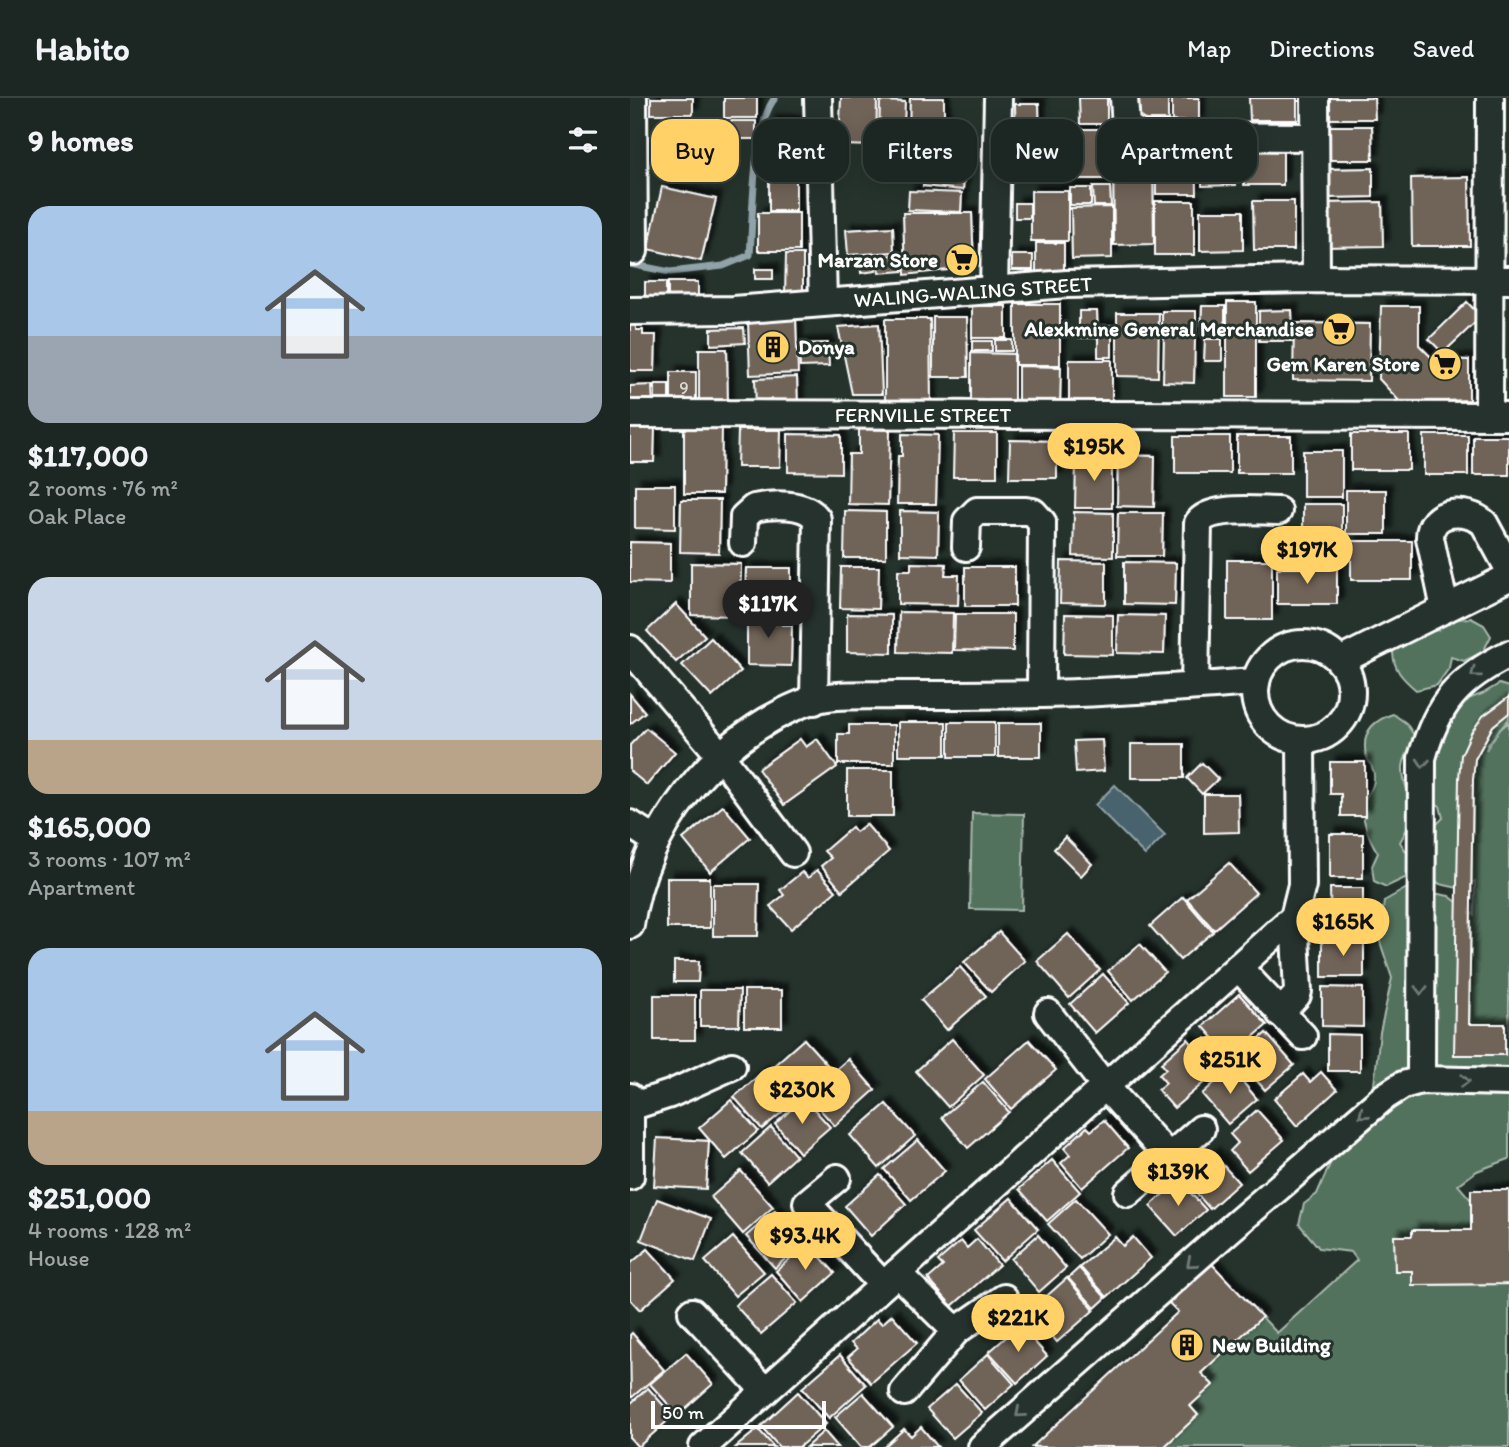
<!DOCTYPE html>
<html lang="en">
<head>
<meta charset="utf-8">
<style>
	:root { --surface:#1c2622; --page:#252e2a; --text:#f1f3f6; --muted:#a0a5a5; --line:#3a4340; --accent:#ffd166 }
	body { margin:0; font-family:Itim,sans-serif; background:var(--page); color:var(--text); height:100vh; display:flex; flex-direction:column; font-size:26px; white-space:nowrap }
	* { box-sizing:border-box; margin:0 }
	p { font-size:23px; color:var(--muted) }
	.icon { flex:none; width:38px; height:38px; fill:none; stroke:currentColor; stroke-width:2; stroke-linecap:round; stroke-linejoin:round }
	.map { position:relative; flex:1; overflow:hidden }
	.sheet { display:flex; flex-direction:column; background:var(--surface); width:630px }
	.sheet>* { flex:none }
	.guide { position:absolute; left:21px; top:21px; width:665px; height:63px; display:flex; gap:14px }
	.scale { position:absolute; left:21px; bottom:18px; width:175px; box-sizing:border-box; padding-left:7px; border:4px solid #fff; border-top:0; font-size:19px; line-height:24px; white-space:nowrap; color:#fff; -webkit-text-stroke:5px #26332d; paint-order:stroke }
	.price { position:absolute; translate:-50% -60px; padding:0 16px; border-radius:24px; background:var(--accent); color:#111; font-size:23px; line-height:46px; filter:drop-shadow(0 2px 4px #0008) }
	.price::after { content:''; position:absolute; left:50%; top:42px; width:21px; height:16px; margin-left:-10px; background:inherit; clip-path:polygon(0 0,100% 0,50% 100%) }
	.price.on { background:#222; color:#fff }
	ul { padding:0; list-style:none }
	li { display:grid; align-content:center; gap:14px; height:371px; padding:0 28px }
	li span { display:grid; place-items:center; height:217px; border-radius:21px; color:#555 }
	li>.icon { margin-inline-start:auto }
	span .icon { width:126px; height:126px; fill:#fffc; stroke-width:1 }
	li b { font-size:30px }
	h2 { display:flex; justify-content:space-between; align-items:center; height:84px; padding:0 28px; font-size:30px }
	.pill { padding:0 24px; border-radius:21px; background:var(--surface); box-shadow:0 4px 18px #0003,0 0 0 2px var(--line); font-size:24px; line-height:63px }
	.pill.on { background:var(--accent); color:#111 }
	header { display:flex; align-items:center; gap:42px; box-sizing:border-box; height:98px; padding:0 35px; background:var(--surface); border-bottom:2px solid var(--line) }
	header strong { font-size:33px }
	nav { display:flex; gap:38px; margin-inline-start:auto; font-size:24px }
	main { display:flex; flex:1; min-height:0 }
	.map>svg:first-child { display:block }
</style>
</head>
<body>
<header>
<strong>Habito</strong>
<nav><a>Map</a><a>Directions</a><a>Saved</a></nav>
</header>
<main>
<section class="sheet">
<h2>9 homes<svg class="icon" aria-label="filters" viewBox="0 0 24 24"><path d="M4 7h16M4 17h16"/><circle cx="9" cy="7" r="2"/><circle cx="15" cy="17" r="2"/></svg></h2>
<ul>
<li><span style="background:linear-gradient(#a9c7e8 60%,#9aa5b1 0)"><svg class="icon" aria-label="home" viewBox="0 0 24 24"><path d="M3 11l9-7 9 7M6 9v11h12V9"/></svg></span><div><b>$117,000</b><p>2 rooms · 76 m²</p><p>Oak Place</p></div></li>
<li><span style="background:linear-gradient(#c9d6e8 75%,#b9a48a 0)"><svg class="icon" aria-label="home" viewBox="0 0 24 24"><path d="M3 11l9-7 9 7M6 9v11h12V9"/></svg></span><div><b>$165,000</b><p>3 rooms · 107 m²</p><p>Apartment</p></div></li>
<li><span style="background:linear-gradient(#a9c7e8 75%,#b9a48a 0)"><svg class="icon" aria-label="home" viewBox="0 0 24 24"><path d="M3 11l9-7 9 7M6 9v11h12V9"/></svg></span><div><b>$251,000</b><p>4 rooms · 128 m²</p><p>House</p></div></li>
</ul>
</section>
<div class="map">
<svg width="879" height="1349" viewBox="0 0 879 1349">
	<defs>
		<filter id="shadow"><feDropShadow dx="6" dy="-6" stdDeviation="2" flood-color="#0009"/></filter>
	</defs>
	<rect width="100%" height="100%" fill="#26332d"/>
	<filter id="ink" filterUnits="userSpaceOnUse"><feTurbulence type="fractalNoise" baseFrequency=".0143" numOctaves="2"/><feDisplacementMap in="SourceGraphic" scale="14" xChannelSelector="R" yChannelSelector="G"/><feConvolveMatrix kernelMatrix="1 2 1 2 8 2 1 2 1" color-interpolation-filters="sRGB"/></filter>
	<g filter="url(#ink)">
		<g fill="#52725d" stroke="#a8b8ae" stroke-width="2">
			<path d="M841,520L854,527L861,538L853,554L834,563L821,559L819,570L807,587L786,592C772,580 763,571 763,553L777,538L808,532L819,522Z"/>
			<path d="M869,586L879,589V621L858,646L856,652L869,632L879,624V1061L847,1073L828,1087L841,1102V1132H783L782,1138H765V1168L768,1173H782V1187L879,1186V1349H534L568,1317L560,1308L582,1287L571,1275L632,1219L647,1235L727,1162L721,1154L689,1150L669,1126L674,1106L687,1096L703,1059L702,1036L720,1011L744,987L750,934L762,880L750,844L754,803L777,790L819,798L844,817L845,783L832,791L810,786L792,773L798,735L813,720L810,708L797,699L795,643L835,602L852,596Z"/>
			<path d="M763,616L776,625L784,637C782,648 774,658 773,669C772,685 781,697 782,713C782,723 775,735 770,744L779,758L777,779L756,789L744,783L742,768L748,755C739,741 729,719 735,702C739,693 745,689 744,677C744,670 738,664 736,657C731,634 744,622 763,616Z"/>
			<path d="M342,715L394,716L392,812L340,811Z"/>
		</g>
		<path fill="#48646e" stroke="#91a2a8" stroke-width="2" d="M485,687L535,737L515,757L465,707Z"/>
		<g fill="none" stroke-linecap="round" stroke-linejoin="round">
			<path stroke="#91a2a8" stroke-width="7" d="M0,166L40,174L93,168L120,157C123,119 122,28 145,0"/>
		</g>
		<g fill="#706459" stroke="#fff" stroke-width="2" filter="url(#shadow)">
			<rect x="21" y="0" width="42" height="16"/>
			<rect x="94" y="0" width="33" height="20"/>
			<path d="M211,0H247L246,48L209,47Z"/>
			<path d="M280,0H314V35H279Z"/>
			<path d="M449,0H477V26H450Z"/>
			<rect x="499" y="0" width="39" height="22"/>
			<rect x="542" y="0" width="27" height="25"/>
			<path d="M619,0H667V22H620Z"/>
			<path d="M699,0H744L745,21H700Z"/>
			<path d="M250,3L275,4L273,47L249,46Z"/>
			<path d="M385,6H409L410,51H386Z"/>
			<rect x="101" y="23" width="25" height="18"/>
			<rect x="140" y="23" width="30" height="26"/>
			<path d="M699,28H742L743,62H700Z"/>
			<path d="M443,31H479V81H444Z"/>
			<rect x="412" y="37" width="28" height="20"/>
			<rect x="614" y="47" width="39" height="40"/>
			<path d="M572,48H605L606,87L572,88Z"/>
			<path d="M526,51H566L567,96H526Z"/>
			<path d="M138,52L167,53V69H138Z"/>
			<path d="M483,56H523L524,146L484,147Z"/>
			<path d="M296,65L335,69L333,92L293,88Z"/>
			<path d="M743,70V99L697,100V71Z"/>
			<path d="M139,78L166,79V113H139Z"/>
			<path d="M839,79L840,148H782L781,80Z"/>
			<path d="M32,89L86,101L71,163L18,151Z"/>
			<path d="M463,89H480L481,108H464Z"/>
			<rect x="440" y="90" width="21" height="17"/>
			<path d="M279,93L332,95L331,114L278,112Z"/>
			<rect x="401" y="93" width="37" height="50"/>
			<rect x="525" y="103" width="39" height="54"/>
			<path d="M623,103H664V152H624Z"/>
			<path d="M752,104L753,148L693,149V105Z"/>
			<rect x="385" y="105" width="15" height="15"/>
			<path d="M482,109V160L442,161L441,110Z"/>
			<path d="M570,113H613V152L570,153Z"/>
			<rect x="128" y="115" width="41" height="38"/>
			<path d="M273,115H342L344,169L275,177Z"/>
			<path d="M263,129L264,154L218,157L216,132Z"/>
			<rect x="406" y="145" width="28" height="29"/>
			<path d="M156,156H173V197H155Z"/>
			<path d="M271,156L273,173L249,175L247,159Z"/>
			<rect x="382" y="157" width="21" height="15"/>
			<path d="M244,160L246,173L231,175L230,162Z"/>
			<rect x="125" y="171" width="18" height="10"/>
			<rect x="15" y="184" width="21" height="25"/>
			<rect x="38" y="184" width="30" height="24"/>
			<rect x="597" y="204" width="29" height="95"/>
			<path d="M837,204L851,219L813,255L799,241Z"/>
			<rect x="385" y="206" width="45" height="61"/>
			<rect x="342" y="208" width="34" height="32"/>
			<path d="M572,208H595V235H571Z"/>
			<path d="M751,208H789V247L803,261L839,262V302L771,305L749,281Z"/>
			<path d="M662,212L663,243H629V213Z"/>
			<path d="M449,213H467L468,240H449Z"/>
			<rect x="532" y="213" width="34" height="22"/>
			<path d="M487,215H529L528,279L487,278Z"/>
			<path d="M303,219H337L338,279H303Z"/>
			<path d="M166,221L168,275L120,277L118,223Z"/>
			<path d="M255,221H300L301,309H255Z"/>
			<path d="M664,225L740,226L739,283L663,282Z"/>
			<path d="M249,226L252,296H222L208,229Z"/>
			<path d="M482,227V259H468V228Z"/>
			<path d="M0,228H6V232H13V237H26L25,273H0Z"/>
			<path d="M114,230L115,245L81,247V231Z"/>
			<path d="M534,239H565L564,285L533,284Z"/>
			<path d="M575,241H592V263H574Z"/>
			<rect x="365" y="242" width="17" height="11"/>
			<rect x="342" y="243" width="20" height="10"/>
			<path d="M198,245L199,268L170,269L169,246Z"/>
			<path d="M69,251H97L98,309H69Z"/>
			<path d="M341,255L384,256V304H341Z"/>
			<path d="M439,262H482V305L439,304Z"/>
			<path d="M388,268L431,269L430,308L388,307Z"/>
			<rect x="41" y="274" width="25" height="32"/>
			<path d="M167,279L168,308L126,310L125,281Z"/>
			<rect x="25" y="286" width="14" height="19"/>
			<path d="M22,287L23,307H0V288Z"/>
			<path d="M54,325L92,326L91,396H54Z"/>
			<path d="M0,330H25L24,364H0Z"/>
			<path d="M229,331L260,332L258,407L218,406L219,356H229Z"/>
			<path d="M108,332H151L150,369H107Z"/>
			<path d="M324,335H367V379H323Z"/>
			<path d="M158,336L211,337V375L158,374Z"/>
			<path d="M272,336L308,337L306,406H267L268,358H272Z"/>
			<path d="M448,336H483L482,358L447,357Z"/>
			<rect x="721" y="336" width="58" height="36"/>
			<rect x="794" y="337" width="44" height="40"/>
			<rect x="545" y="338" width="55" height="37"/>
			<rect x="607" y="338" width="54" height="37"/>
			<rect x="843" y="338" width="36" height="39"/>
			<path d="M380,342L427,343V380H379Z"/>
			<rect x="673" y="353" width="39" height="46"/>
			<path d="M488,357L525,358L524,409L487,408Z"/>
			<path d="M446,360H482V410H445Z"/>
			<path d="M5,387H45V431L5,430Z"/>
			<rect x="716" y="392" width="40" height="44"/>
			<path d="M51,402H90L89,455L50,454Z"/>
			<rect x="673" y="406" width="39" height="44"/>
			<path d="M215,413L256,414V460H214Z"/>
			<path d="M270,413L309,414L308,457L270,456Z"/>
			<path d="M444,414L483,415V459L443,458Z"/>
			<path d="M488,415H533L532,458H487Z"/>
			<rect x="721" y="443" width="61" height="39"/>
			<path d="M0,444L40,445V485L0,484Z"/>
			<rect x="597" y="462" width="45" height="60"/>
			<path d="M431,463L476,464V506L430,505Z"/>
			<path d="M494,464L546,465L545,507L494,506Z"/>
			<path d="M61,465L111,466L110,518L61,517Z"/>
			<path d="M281,465L316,466L315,477H329L328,507L268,506V472H281Z"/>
			<path d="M211,469H249L248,511L210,510Z"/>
			<rect x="335" y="469" width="50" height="39"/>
			<path d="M116,470H161V510L115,509Z"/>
			<rect x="647" y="470" width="60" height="36"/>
			<path d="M46,506L75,538L46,564L17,533Z"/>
			<path d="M117,514H152V527H162L161,568L117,567Z"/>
			<path d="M269,514L323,515L322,555L268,554Z"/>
			<path d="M217,516L262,517V555L217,554Z"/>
			<path d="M325,516H383V553L324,552Z"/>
			<path d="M435,516L483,517V557L434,556Z"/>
			<path d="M488,517L535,518L534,556L487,555Z"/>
			<path d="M81,540L111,573L82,599L52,567Z"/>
			<path d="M0,596L15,614L0,626Z"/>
			<path d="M879,599V615L863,628L845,661L843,681L839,926H875V957H824L829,680L831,657L841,635L853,618Z"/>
			<rect x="268" y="624" width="48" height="33"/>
			<rect x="319" y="624" width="46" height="35"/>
			<rect x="368" y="625" width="43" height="34"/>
			<path d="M219,627H264V666H208V636H219Z"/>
			<path d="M16,630L45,654L17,687L0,673V647Z"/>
			<path d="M170,641L176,649L187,641L207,669L154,707L128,671Z"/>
			<path d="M472,642L474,673L446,675L444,643Z"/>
			<rect x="501" y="646" width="53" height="34"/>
			<path d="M700,664H735V718H711V696H700Z"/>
			<path d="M572,665L588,681L572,696L557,680Z"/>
			<rect x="217" y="672" width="46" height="46"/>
			<path d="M574,696H608L609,734L574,735Z"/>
			<path d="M93,708L120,740L80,774L53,741Z"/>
			<path d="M236,726L259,753L212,793L191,768L201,760L194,753L222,729L226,734Z"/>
			<rect x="700" y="736" width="33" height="44"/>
			<path d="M435,739L462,766L451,778L424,751Z"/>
			<path d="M599,765L626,795L584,832L557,801Z"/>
			<path d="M187,772L206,793L161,831L140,808L154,797L150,792L172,774L178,780Z"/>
			<rect x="37" y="780" width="43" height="50"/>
			<path d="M83,786H129L128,838H83Z"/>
			<path d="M700,790H733V836H701Z"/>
			<path d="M553,799L583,834L550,862L520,828Z"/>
			<path d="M369,834L395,863L361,894L334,864Z"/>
			<path d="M438,836L470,872L439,900L407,863Z"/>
			<rect x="692" y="841" width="42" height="38"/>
			<path d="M510,846L535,874L503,902L478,873Z"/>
			<path d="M44,863H69L68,884H44Z"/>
			<path d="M330,869L356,898L317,932L291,902Z"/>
			<path d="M473,876L499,905L465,935L440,906Z"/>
			<path d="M692,889L733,890V929L692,928Z"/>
			<path d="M70,892H110L109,928H70Z"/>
			<rect x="114" y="892" width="38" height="37"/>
			<path d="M609,896L637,927L600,959L573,928Z"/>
			<rect x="24" y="897" width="41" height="45"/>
			<path d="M636,935L664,967L635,992L607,960Z"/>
			<path d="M698,936L730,937V973H698Z"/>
			<path d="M575,940L597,965L544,1010L528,992L536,985L529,977L536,971L531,965L558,941L565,949Z"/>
			<path d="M174,941L201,971L167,1000L141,970Z"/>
			<path d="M322,941L354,977L318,1009L286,973Z"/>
			<path d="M399,942L426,972L381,1011L355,981Z"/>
			<path d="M218,961L245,992L205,1028L177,997Z"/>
			<path d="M601,970L627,1001L598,1026L572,996Z"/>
			<path d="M134,973L163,1005L132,1031L104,999Z"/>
			<path d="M691,974L707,992L667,1028L644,1001L673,976L680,984Z"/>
			<path d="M353,984L379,1014L338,1050L312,1019Z"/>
			<path d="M174,1000L200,1029L170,1055L145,1026Z"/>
			<path d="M101,1002L128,1033L96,1061L69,1030Z"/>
			<path d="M256,1006L285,1038L249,1070L220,1037Z"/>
			<path d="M627,1012L654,1042L618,1073L600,1053L608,1045L600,1036Z"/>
			<path d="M474,1022L498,1050L452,1090L431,1065L440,1057L434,1050L457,1029L461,1033Z"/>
			<path d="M141,1029L166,1058L137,1084L112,1055Z"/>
			<path d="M27,1040L79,1043L76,1091L24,1088Z"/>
			<path d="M288,1042L315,1073L281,1102L254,1071Z"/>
			<path d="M583,1056L609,1085L580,1111L554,1081Z"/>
			<path d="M422,1062L450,1094L417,1123L389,1091Z"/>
			<path d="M111,1073L143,1109L113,1136L81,1099Z"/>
			<path d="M250,1077L276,1106L241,1138L215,1108Z"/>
			<path d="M549,1082L576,1112L547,1138L520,1108Z"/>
			<path d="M841,1092H879V1186L782,1187V1173H765L764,1138H782V1132H841Z"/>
			<path d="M381,1100L408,1131L372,1163L344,1132Z"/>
			<path d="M27,1101L81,1121L65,1163L11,1142Z"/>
			<path d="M446,1101L478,1136L450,1161L418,1126Z"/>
			<path d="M145,1113L173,1145L145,1170L116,1138Z"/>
			<path d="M408,1137L436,1170L409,1194L381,1161Z"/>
			<path d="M103,1139L134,1174L105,1198L75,1163Z"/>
			<path d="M485,1139L493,1148L503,1139L521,1160L477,1199L450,1169Z"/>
			<path d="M347,1141L369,1167L322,1208L298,1181L313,1168L308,1163L331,1143L337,1150Z"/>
			<path d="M178,1145L205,1175L173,1204L146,1173Z"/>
			<path d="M18,1151L45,1181L10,1212L0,1201V1166Z"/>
			<path d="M582,1166L632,1219L571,1275L583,1287L560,1308L568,1317L534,1349H402L548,1214L539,1205Z"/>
			<path d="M449,1170L476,1200L465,1210L438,1180Z"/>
			<path d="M141,1176L167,1205L131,1236L105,1207Z"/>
			<path d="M437,1180L464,1212L427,1244L400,1213Z"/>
			<path d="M262,1217L287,1245L241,1285L218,1259L227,1251L221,1245L247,1221L252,1226Z"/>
			<path d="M390,1227L417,1258L387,1285L359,1254Z"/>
			<path d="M2,1235L34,1272L1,1300L0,1237Z"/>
			<path d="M56,1255L83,1286L48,1317L20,1286Z"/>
			<path d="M358,1256L384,1286L355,1312L329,1282Z"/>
			<path d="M210,1257L236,1287L199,1320L172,1290Z"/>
			<path d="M326,1286L352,1315L323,1340L297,1311Z"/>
			<path d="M18,1290L43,1318L8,1349L0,1340V1306Z"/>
			<path d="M168,1294L196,1326L169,1349H149L131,1328Z"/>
			<path d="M233,1295L263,1329L240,1349H231L205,1319Z"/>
			<path d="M291,1329L308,1349H254L274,1331L281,1338Z"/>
			<path d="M128,1331L144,1349H106Z"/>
			<path d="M194,1333L208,1349H176Z"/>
		</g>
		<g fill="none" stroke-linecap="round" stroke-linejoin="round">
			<defs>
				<g id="minor">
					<path d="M3,0L4,153"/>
					<path d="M188,0L193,204"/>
					<path d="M494,0L496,28L513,38L685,39"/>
					<path d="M685,0L686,181"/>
					<path d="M364,190L368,0"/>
					<path d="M0,213L103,212L437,186L677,181L879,182"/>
					<path d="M0,316L879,318"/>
					<path d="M859,318L860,0"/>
					<path d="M113,445L114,419L124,410C142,406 176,404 187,421L184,603"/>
					<path d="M336,449L337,423L347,413H396L403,414L412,424L411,596"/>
					<path d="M815,511L800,440C799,411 837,410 854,425L879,471"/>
					<circle cx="673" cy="594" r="48"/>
					<path d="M0,551L90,657L163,755"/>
					<path d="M710,563L879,479"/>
					<path d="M565,588L568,425C580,407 628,413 648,413"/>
					<path d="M0,726L25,742"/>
					<path d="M0,827C14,732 81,643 171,606C200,594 234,598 265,597C313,597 361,597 408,596C481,595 553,589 626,584"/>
					<path d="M608,869L673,938"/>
					<path d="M418,915L475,988L539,1059"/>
					<path d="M650,915L667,897L668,893L664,819"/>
					<path d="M791,982L792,660C807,606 828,581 879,556"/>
					<path d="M0,999V1078"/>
					<path d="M0,1009L40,996L102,968"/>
					<path d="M207,1080L177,1105L253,1187"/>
					<path d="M498,1095L571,1031"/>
					<path d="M267,1175L326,1233L374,1200"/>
					<path d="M62,1214L135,1293"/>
					<path d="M274,1294L326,1233"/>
					<path d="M73,1349L664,819L672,787L671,642"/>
					<path d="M352,1349L599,1132L754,999L773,987L791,982L879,984"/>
				</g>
			</defs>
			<use href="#minor" stroke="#fff" stroke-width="32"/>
			<use href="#minor" stroke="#26332d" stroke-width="26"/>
		</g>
		<defs><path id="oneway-chevron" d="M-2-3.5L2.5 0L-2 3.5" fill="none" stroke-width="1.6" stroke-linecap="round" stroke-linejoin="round" transform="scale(1.75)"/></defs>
		<g stroke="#727a76">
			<use href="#oneway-chevron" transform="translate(845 575) rotate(143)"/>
			<use href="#oneway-chevron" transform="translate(793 665) rotate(95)"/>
			<use href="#oneway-chevron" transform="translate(791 892) rotate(90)"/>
			<use href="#oneway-chevron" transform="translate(835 983) rotate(2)"/>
			<use href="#oneway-chevron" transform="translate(733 1016) rotate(140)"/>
			<use href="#oneway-chevron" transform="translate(561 1165) rotate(139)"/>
			<use href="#oneway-chevron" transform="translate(390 1315) rotate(139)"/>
		</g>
	</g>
	<defs>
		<symbol id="supermarket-disc" viewBox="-11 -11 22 22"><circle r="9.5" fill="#ffd166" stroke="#26332d"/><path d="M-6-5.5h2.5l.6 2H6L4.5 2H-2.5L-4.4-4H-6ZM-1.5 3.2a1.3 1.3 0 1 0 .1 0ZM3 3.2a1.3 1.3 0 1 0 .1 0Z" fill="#111"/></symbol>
		<symbol id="building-disc" viewBox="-11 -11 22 22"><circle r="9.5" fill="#ffd166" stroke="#26332d"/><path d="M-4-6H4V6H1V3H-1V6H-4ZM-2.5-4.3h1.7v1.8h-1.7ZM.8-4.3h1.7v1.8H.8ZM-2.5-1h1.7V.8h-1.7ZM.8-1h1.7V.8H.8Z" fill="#111"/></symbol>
	</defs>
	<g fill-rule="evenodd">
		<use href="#supermarket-disc" x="313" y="143" width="38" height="38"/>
		<use href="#supermarket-disc" x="690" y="212" width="38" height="38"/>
		<use href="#building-disc" x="124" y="230" width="38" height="38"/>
		<use href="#supermarket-disc" x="796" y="247" width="38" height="38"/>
		<use href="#building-disc" x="538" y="1228" width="38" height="38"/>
	</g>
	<g text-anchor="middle" stroke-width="6" stroke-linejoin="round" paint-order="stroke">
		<g font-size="18" fill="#dbd8d6">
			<text x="54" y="296">9</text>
		</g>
		<g font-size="21" font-weight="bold" fill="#fff" stroke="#26332d" text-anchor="end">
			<text x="308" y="169">Marzan Store</text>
			<text x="684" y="238">Alexkmine General Merchandise</text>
			<text x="168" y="256" text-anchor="start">Donya</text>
			<text x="790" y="273">Gem Karen Store</text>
			<text x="582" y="1254" text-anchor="start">New Building</text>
		</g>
		<g font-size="21" fill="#fff" stroke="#26332d">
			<text transform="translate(343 194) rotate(-4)" y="7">WALING-WALING STREET</text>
			<text x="293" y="324">FERNVILLE STREET</text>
		</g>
	</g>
</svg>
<div class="scale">50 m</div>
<b class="price" style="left:464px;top:385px">$195K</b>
<b class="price" style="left:677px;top:488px">$197K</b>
<b class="price on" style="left:138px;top:542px">$117K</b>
<b class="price" style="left:713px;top:860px">$165K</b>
<b class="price" style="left:600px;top:998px">$251K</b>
<b class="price" style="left:172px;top:1028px">$230K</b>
<b class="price" style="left:548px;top:1110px">$139K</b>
<b class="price" style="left:175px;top:1174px">$93.4K</b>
<b class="price" style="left:388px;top:1256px">$221K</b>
<div class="guide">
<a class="pill on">Buy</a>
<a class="pill">Rent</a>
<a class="pill">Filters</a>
<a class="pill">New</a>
<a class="pill">Apartment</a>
</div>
</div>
</main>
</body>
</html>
